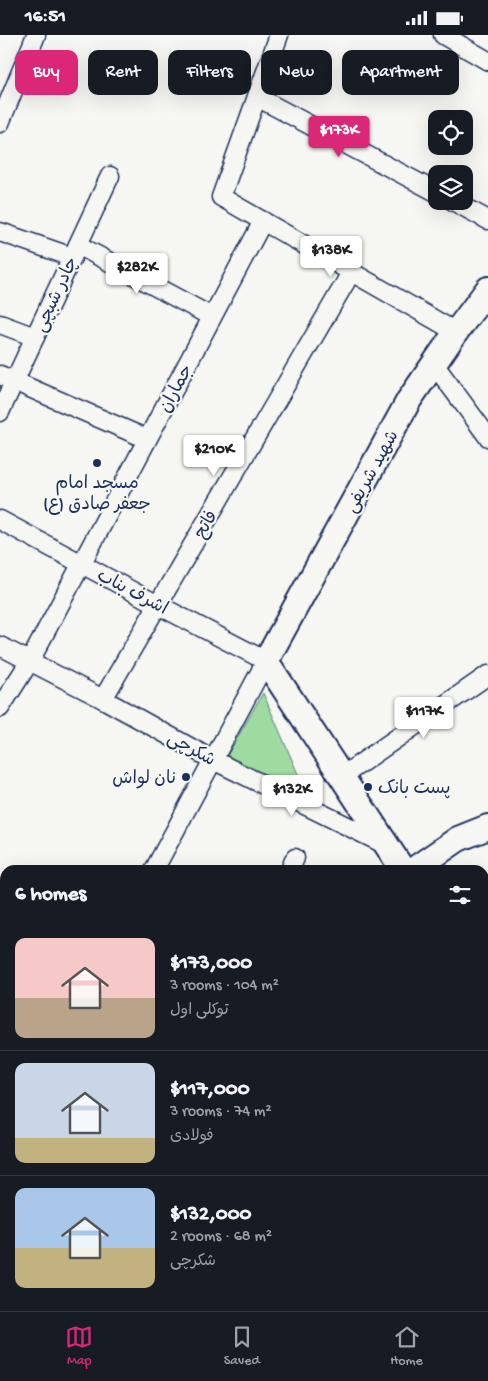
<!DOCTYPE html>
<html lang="en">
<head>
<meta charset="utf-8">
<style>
	:root { --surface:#171b24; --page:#20242c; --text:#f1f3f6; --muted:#9ea1a6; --line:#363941; --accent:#db2777 }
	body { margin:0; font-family:"Gochi Hand","Playpen Sans Arabic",sans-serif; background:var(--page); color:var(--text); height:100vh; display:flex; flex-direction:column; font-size:19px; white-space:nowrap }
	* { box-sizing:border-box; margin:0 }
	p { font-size:16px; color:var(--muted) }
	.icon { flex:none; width:28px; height:28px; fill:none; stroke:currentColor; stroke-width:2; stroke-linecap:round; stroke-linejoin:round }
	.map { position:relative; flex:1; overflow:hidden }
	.details { position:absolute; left:0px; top:830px; width:489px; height:446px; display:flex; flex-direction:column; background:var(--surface); border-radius:15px 15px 0 0; box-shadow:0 5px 20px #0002 }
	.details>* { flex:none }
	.banner { position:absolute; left:15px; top:15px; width:459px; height:45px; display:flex; gap:10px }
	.buttons { position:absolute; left:428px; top:75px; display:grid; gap:10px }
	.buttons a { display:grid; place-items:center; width:45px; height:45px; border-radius:10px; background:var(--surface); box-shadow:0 5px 20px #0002; font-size:25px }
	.price { position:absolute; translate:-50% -42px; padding:0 11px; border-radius:5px; background:#fff; color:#222; font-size:16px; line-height:32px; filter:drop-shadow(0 1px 2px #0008) }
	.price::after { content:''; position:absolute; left:50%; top:30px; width:15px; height:11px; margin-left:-8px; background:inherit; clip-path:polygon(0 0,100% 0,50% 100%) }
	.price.selected { background:var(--accent); color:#fff }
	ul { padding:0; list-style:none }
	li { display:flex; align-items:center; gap:15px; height:125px; padding:0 15px }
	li+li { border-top:1px solid var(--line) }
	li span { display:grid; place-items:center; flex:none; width:140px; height:100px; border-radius:10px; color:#555 }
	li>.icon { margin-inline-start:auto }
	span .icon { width:60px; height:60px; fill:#fffc; stroke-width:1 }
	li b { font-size:21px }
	h2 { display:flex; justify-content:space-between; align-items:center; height:60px; padding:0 15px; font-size:21px }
	.chip { padding:0 18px; border-radius:10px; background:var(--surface); box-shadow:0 5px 20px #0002; font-size:18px; line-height:45px }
	.chip.selected { background:var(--accent); color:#fff }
	.status { display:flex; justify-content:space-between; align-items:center; height:35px; padding:0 25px; background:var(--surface); direction:ltr }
	.status svg { height:14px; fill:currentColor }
	.dock { display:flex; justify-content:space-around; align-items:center; height:70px; border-top:1px solid var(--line); background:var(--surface); font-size:14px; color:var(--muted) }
	.dock a { display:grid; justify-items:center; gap:2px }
	.dock .selected { color:var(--accent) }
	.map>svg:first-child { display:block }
</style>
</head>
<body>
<div class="status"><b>16:51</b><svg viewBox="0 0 49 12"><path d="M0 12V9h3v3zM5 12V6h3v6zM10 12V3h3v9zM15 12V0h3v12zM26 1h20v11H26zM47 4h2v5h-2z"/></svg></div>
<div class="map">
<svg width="488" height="1276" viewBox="0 0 488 1276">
	<rect width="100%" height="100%" fill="#f6f6f2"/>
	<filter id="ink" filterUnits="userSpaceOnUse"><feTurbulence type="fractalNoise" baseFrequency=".02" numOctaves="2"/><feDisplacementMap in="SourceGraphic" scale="10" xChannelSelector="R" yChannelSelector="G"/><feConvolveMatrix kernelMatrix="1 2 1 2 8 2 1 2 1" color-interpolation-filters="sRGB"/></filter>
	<g filter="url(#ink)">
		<path fill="#efe7d6" d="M484,995L488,997V1159L484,1157Z"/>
		<path fill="#9fdaa0" stroke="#5d847f" d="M263,658L308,762L227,721Z"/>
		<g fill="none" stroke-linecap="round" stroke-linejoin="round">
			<defs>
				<g id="street">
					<path d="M279,0L221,162L456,297"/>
					<path d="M443,0L488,26"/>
					<path d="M257,62L436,157"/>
					<path d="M0,88L36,0"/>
					<path d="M453,166L488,185"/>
					<path d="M0,197L72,222"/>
					<path d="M78,210L212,282"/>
					<path d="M0,289L35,302"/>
					<path d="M434,329L488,402"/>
					<path d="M0,340L147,404"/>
					<path d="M0,377L110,141"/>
					<path d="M0,485L158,570L266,626L154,835"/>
					<path d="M0,611L103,664L213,725L386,810"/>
					<path d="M103,664L352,236"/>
					<path d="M0,673L30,626L263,186"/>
					<path d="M341,742L488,640"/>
					<path d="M290,835L295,823"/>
					<path d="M484,929L488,931"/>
					<path d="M0,1063L5,1057"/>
					<path d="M438,1271L447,1276"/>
					<path d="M191,1276V1271"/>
				</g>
				<g id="secondary">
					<path d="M403,835L266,626L409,365L456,297L488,254"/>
					<path d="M413,835L458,804L488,792"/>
					<path d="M0,1002L5,1006"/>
					<path d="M366,1276L367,1271"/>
				</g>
			</defs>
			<use href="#street" stroke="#1b2f5e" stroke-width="21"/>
			<use href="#secondary" stroke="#1b2f5e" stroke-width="28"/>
			<use href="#street" stroke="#f6f6f2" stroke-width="18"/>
			<use href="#secondary" stroke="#f6f6f2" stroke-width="24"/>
		</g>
	</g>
	<g fill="#1b2f5e" stroke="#f6f6f2" stroke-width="2">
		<circle cx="97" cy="428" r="5"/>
		<circle cx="186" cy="742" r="5"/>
		<circle cx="368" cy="752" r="5"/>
	</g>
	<g text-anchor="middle" stroke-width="4.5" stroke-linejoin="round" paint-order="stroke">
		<g font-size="18" fill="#1b2f5e" stroke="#f6f6f2">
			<text transform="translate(55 259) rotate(-65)" y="6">چادر شبچی</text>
			<text transform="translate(175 353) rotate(-62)" y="6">جماران</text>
			<text transform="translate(371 436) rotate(-61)" y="6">شهید شریفى</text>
			<text transform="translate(205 489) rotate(-60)" y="6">فاتح</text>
			<text transform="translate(133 556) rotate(28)" y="6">اشرف بناب</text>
			<text transform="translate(192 713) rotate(29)" y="6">شکرچی</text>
		</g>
		<g font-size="18" fill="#1b2f5e" stroke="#f6f6f2">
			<text x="97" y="453">مسجد امام<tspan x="97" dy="21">جعفر صادق (ع)</tspan></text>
			<text x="176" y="748" text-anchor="end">نان لواش</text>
			<text x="378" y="758" text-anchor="start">پست بانک</text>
		</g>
	</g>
</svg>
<div class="buttons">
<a><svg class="icon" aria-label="locate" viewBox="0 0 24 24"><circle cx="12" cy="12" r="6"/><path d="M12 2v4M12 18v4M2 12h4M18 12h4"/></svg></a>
<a><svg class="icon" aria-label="layers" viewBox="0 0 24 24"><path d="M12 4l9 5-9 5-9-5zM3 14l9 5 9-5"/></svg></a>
</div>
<b class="price selected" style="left:339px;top:123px">$173K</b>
<b class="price" style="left:331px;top:243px">$138K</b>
<b class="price" style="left:137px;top:260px">$282K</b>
<b class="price" style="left:214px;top:442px">$210K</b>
<b class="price" style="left:424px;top:704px">$117K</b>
<b class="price" style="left:292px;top:782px">$132K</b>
<div class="banner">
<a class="chip selected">Buy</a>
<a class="chip">Rent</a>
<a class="chip">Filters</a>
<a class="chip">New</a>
<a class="chip">Apartment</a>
</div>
<section class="details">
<h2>6 homes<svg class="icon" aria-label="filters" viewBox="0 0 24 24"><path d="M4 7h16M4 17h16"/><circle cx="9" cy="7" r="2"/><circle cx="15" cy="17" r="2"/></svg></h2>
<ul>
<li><span style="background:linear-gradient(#f6c9c9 60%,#b9a48a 0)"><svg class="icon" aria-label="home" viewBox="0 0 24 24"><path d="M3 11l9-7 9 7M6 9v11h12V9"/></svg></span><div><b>$173,000</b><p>3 rooms · 104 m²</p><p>توکلی اول</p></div></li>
<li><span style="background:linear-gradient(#c9d6e8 75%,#c2b280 0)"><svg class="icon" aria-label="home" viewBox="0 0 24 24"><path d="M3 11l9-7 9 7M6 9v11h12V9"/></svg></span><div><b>$117,000</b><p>3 rooms · 74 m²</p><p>فولادی</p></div></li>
<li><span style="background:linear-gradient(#a9c7e8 60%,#c2b280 0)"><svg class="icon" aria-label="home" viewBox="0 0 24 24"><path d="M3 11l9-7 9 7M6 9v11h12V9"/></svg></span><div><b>$132,000</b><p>2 rooms · 68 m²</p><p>شکرچی</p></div></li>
</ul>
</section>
</div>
<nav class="dock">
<a class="selected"><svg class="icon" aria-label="map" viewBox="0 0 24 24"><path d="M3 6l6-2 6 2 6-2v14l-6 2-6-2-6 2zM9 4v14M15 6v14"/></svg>Map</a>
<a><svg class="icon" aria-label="saved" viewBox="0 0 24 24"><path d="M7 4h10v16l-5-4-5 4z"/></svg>Saved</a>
<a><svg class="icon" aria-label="home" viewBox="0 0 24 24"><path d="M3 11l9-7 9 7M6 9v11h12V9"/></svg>Home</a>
</nav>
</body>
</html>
